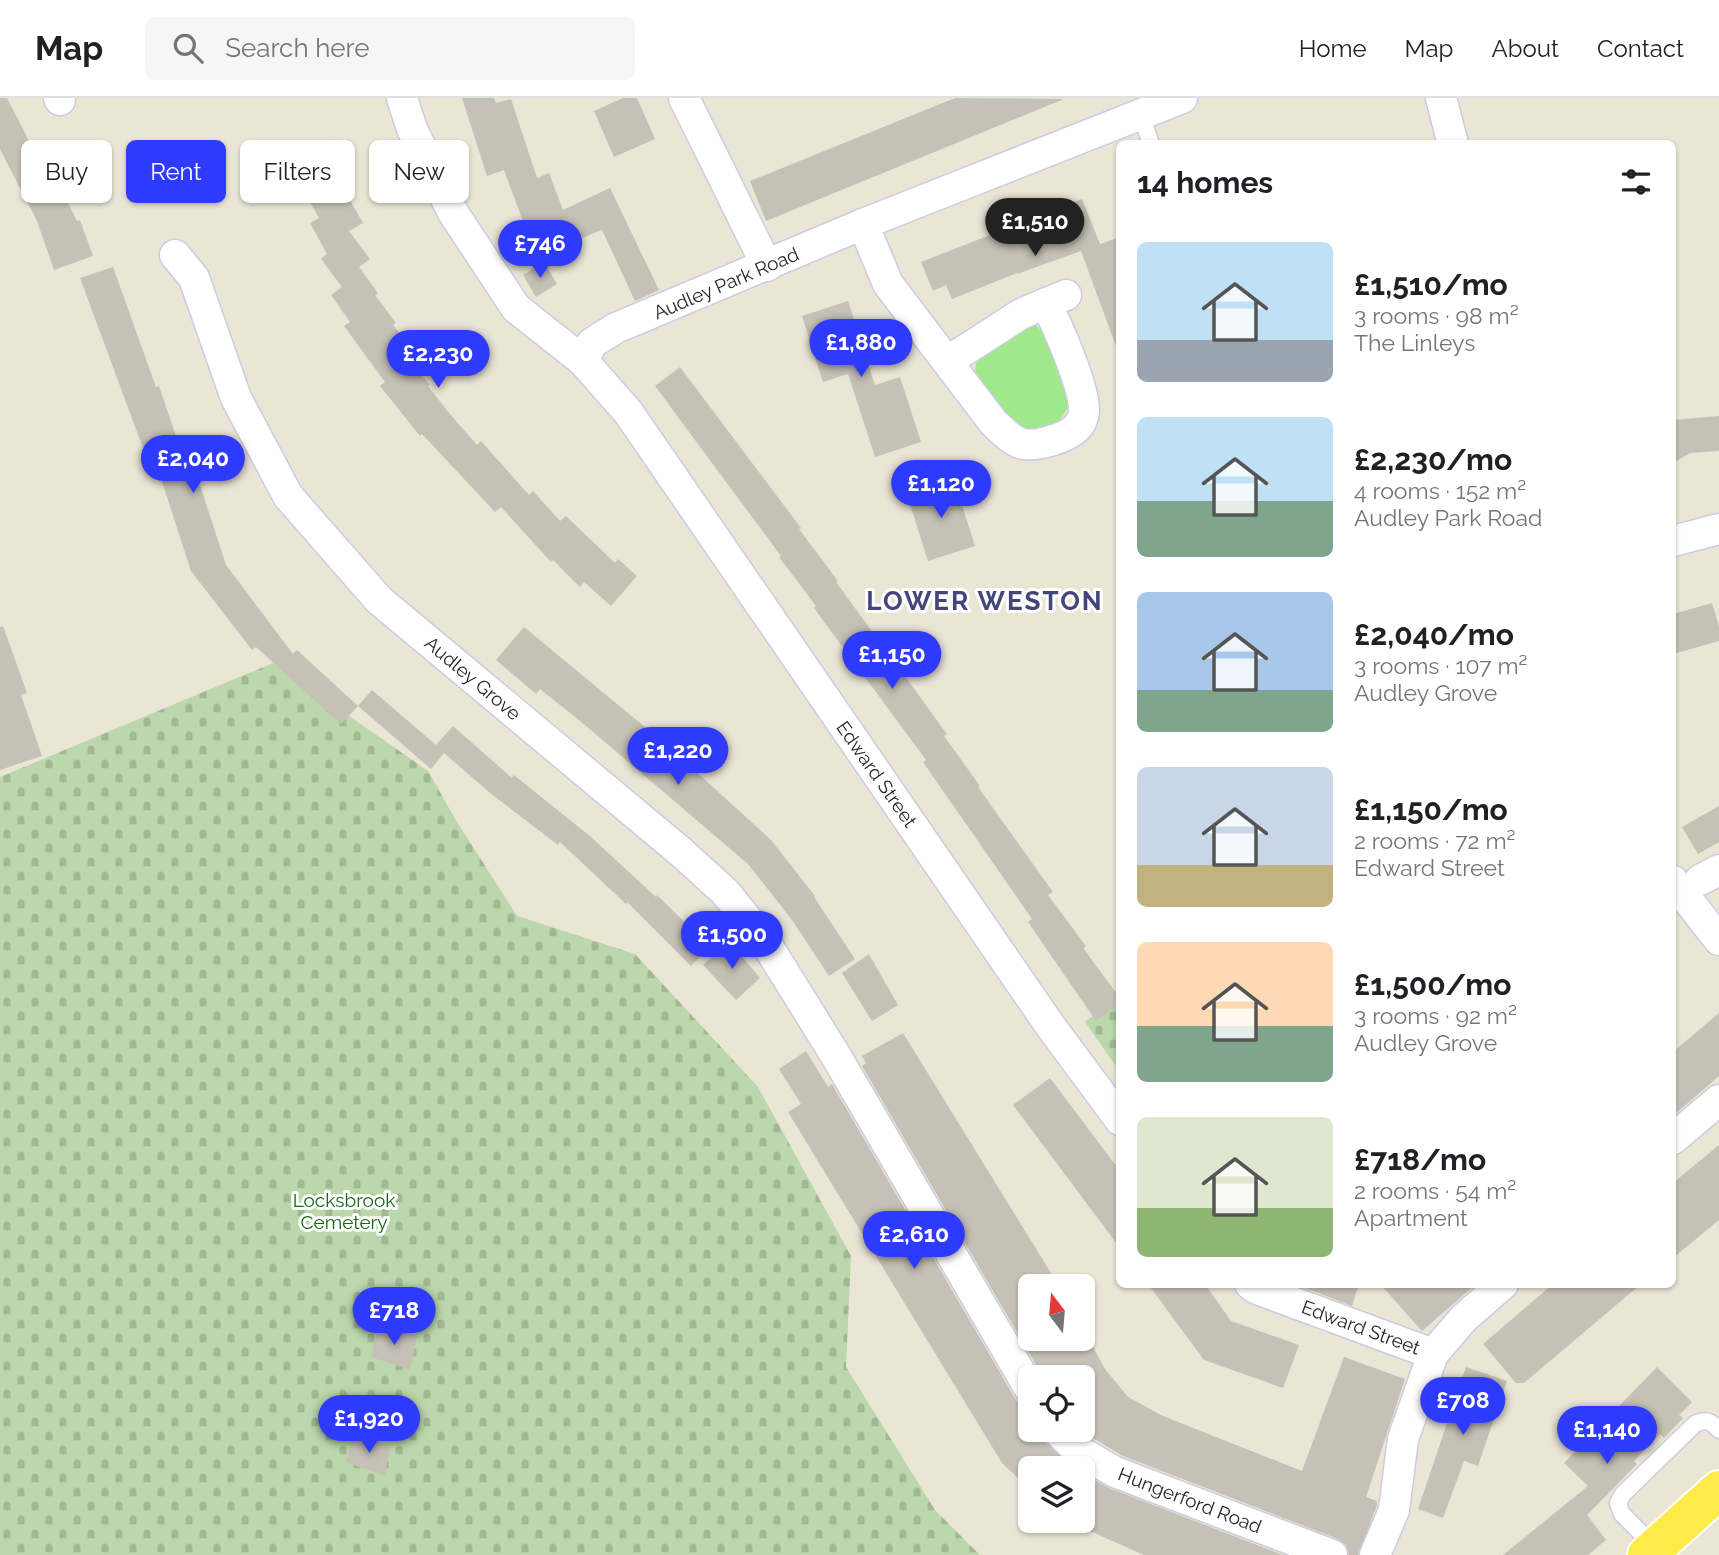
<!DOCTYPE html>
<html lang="en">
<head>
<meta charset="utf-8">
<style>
	:root { --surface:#fff; --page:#f6f6f6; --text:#202124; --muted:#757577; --line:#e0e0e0; --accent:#2f3aff }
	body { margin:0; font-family:Raleway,sans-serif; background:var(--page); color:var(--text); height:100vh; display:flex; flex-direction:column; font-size:26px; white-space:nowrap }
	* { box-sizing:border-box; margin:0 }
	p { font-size:23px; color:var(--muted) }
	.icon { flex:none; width:38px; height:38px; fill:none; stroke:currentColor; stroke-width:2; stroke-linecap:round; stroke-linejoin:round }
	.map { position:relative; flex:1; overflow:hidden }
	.sheet { position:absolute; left:1116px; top:42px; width:560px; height:1148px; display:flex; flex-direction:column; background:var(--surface); border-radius:10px; box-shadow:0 2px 5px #0004 }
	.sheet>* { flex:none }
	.banner { position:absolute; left:21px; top:42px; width:665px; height:63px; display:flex; gap:14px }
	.needle { width:46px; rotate:344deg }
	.tools { position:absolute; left:1018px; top:1176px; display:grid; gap:14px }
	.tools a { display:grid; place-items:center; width:77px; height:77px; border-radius:10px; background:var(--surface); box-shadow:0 2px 5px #0004; font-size:35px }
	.price { position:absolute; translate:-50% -60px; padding:0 16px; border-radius:24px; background:var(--accent); color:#fff; font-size:23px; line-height:46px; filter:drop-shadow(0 2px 4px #0008) }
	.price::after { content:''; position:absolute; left:50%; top:42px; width:21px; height:16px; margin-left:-10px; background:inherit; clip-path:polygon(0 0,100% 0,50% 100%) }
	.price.on { background:#222; color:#fff }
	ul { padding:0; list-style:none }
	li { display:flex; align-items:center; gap:21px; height:175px; padding:0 21px }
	li span { display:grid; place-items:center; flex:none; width:196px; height:140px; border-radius:10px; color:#555 }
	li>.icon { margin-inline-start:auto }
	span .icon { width:84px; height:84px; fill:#fffc; stroke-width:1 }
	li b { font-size:30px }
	h2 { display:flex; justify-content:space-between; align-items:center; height:84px; padding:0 21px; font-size:30px }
	.chip { padding:0 24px; border-radius:10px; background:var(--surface); box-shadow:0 2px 5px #0004; font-size:24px; line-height:63px }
	.chip.on { background:var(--accent); color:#fff }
	header { display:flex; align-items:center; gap:42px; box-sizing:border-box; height:98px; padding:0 35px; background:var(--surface); border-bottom:2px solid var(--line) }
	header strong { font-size:33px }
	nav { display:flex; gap:38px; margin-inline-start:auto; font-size:24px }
	.search { width:490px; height:63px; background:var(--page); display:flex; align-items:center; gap:18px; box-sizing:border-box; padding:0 24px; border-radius:10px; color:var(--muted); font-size:26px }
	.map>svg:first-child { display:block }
</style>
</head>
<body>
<header>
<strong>Map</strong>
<div class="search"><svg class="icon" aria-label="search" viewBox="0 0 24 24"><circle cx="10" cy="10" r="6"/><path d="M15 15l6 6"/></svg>Search here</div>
<nav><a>Home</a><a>Map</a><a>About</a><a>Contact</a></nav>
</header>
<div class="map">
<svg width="1719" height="1457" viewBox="0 0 1719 1457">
	<defs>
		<pattern id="cemetery-stones" width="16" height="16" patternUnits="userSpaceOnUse" patternTransform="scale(1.75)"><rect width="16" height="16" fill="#bbd7ab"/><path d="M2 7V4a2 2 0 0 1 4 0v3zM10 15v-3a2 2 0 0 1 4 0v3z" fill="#a1b893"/></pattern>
	</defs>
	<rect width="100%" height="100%" fill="#ebe5d6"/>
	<path fill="#9fe88c" d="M1034,225L1046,238L1070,301C1067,321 1047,336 1026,332C1016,330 981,291 977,281C975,276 975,270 976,265L982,259Z"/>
	<g fill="url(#cemetery-stones)">
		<path d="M273,565L428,673L454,719L517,818L635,856L758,989L851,1158L846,1269L935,1412L980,1457H0V679Z"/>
		<path d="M1120,898V974L1085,924Z"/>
	</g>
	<g fill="#c6c1b6">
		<path d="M0,0H7L31,47L37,44L77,123L80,122L93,158L54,172L37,123L0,51Z"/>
		<path d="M462,0H494L496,5L511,1L537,80L549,75L563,112L610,90L659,192L635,203L602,132L536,158L504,72L487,78Z"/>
		<path d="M623,0H637L655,41L614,59L594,13Z"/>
		<path d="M955,0L1064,1L766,123L750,83Z"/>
		<path d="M331,41L339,65L334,66L350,95L347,97L363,125L349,133L370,161L359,169L378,195L375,197L396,225L393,227L415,254L407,260L430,287L428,288L449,315L477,347L481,343L529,397L533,393L560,423L566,418L615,465L618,461L637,478L611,508L584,484L580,489L553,462L551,464L501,409L495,414L422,336L420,338L380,288L385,284L344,228L350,224L331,197L342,189L321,161L327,156L310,125L319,120L302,90L310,86L298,53Z"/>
		<path d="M1082,101L1100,146L1120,139V250L1117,251L1081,153L1017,176V175L952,201L946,187L933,193L921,164Z"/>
		<path d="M544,164L557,186L536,199L523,177Z"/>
		<path d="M113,169L156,289L159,288L181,353L188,350L226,467L293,556L297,552L358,608L341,626L256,549L252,552L191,473L150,347L143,350L80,180Z"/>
		<path d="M848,203L875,287L900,279L921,344L875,359L848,276L823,284L802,218Z"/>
		<path d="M680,269L801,430L799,431L838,483L836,484L947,636L944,638L980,688L978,689L1053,794L1048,797L1086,848L1083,850L1120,900V905L1096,923L1028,824L1032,821L923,664L926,662L814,510L816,508L779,459L781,458L655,288Z"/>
		<path d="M1719,318V353L1690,355L1673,365V322Z"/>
		<path d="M954,382L975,448L928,463L907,397Z"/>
		<path d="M1712,505L1719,528V543L1673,556V516Z"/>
		<path d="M3,528L27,595L21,597L42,658L0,672V529Z"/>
		<path d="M524,529L669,649L771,742L815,798L814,799L855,861L829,878L792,822L748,766L585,627L540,591L536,596L496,562Z"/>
		<path d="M372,592L436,647L453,628L512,680L514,677L591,739L656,799L657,797L710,849L691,868L627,804L626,806L560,744L558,747L490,695L444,655L431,671L358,608Z"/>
		<path d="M1719,708V744L1698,756L1682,729Z"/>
		<path d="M729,843L760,880L736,902L703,867Z"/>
		<path d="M869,856L898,907L872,923L842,875Z"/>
		<path d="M1719,915V978L1673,1018V954Z"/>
		<path d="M903,935L1059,1188H1031V1241H1083V1231L1105,1271L1128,1299L1163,1318L1302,1373L1344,1259L1405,1281L1366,1399L1377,1403V1407L1358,1457H1349L1346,1447L1338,1441L1123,1358L1083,1334V1279H1043L862,968L866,965L862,958Z"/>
		<path d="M806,953L828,989L832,986L1016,1302L1031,1318V1332H1040L1045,1344L1074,1370H1031V1392L1002,1365L788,1014L801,1006L779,971Z"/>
		<path d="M1050,980L1120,1073V1150L1013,1007Z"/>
		<path d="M1719,1047V1122L1673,1160V1085Z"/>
		<path d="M1148,1186H1205L1231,1223L1299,1247L1283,1290L1204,1262Z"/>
		<path d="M1295,1186H1359L1352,1208Z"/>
		<path d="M1380,1186H1476L1422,1233Z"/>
		<path d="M1553,1186H1641L1524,1285H1516L1483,1246Z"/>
		<path d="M379,1225L417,1238L410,1272L371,1259Z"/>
		<path d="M1466,1269L1507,1283L1478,1368L1464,1363L1443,1420L1418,1411Z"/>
		<path d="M1657,1269L1692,1304L1679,1317L1683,1320L1664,1340L1660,1336L1634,1363L1637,1366L1587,1417L1606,1442L1588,1457H1503L1588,1388L1564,1365Z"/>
		<path d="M353,1336L390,1348L385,1378L346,1364Z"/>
		<path d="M1083,1376L1109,1390L1283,1457H1144L1083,1430Z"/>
	</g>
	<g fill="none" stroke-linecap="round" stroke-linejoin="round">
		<defs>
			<g id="lane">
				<path d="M1141,16L1151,46"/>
				<path d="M1656,1450L1622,1416L1618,1405L1623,1396L1695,1326C1706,1321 1711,1323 1719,1332"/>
			</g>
			<g id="street">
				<path d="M59,0L60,2"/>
				<path d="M402,0L412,31L452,113L516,210L583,263L592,245L616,230L863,126L1182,0"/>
				<path d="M684,0L767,168"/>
				<path d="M1441,0L1453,46"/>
				<path d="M863,126L888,186L993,324C1014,344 1020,352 1050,343C1065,339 1083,331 1084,313C1085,290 1057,227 1046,205"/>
				<path d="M175,157L194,180L236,300L288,398L379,502L681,754L725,794L764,842L836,958L1031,1293"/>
				<path d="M583,263L628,314L1049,926L1120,1022"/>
				<path d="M948,263L1021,216L1066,197"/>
				<path d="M1673,443L1719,431"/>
				<path d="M1700,782L1719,772"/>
				<path d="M1673,783L1719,842"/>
				<path d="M1673,1041L1719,1002"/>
				<path d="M1250,1186L1257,1191L1433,1256"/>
				<path d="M1057,1332L1077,1352L1115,1374L1332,1457"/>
				<path d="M1375,1457L1394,1412L1403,1341L1433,1256L1464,1220L1503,1186"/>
			</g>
			<path id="primary" d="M1647,1457L1719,1392"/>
		</defs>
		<use href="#lane" stroke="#cbcce2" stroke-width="19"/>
		<use href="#street" stroke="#cbcce2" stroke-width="33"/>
		<use href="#primary" stroke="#fff" stroke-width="42"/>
		<use href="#lane" stroke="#fff" stroke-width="16"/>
		<use href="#street" stroke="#fff" stroke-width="30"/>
		<use href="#primary" stroke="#fdeb48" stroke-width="38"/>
	</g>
	<g text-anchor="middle" stroke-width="6" stroke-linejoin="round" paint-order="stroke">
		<g font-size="19" fill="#262626" stroke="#fff">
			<text transform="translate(726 185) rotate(-23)" y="7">Audley Park Road</text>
			<text transform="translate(473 580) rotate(40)" y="7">Audley Grove</text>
			<text transform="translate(877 676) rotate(55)" y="7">Edward Street</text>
			<text transform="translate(1361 1229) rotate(20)" y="7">Edward Street</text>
			<text transform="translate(1190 1402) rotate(21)" y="7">Hungerford Road</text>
		</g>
		<g font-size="19" fill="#196812" stroke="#fff">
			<text x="344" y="1109">Locksbrook<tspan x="344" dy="22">Cemetery</tspan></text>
		</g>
		<g font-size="26" font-weight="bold" letter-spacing="2" fill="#43467a" stroke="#fff">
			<text x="985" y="512">LOWER WESTON</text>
		</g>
	</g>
</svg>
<div class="tools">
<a><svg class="needle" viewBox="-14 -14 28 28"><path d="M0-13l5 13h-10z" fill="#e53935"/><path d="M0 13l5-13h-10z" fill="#757577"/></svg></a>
<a><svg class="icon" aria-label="locate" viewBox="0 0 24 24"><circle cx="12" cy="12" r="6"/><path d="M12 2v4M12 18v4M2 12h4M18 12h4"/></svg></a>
<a><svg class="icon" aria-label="layers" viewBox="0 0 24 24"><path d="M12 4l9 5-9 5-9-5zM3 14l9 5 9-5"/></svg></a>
</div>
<b class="price on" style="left:1035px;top:160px">£1,510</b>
<b class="price" style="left:540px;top:182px">£746</b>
<b class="price" style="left:861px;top:281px">£1,880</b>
<b class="price" style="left:438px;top:292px">£2,230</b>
<b class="price" style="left:193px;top:397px">£2,040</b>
<b class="price" style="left:941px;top:422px">£1,120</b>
<b class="price" style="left:892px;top:593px">£1,150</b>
<b class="price" style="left:678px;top:689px">£1,220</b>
<b class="price" style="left:732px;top:873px">£1,500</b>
<b class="price" style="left:914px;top:1173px">£2,610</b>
<b class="price" style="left:394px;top:1249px">£718</b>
<b class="price" style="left:1463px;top:1339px">£708</b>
<b class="price" style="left:369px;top:1357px">£1,920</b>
<b class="price" style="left:1607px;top:1368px">£1,140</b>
<div class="banner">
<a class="chip">Buy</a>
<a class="chip on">Rent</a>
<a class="chip">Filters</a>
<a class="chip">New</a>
</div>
<section class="sheet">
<h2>14 homes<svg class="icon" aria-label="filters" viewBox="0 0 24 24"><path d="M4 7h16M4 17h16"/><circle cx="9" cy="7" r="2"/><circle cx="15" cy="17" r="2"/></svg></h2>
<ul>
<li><span style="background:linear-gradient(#bfe0f5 70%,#9aa5b1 0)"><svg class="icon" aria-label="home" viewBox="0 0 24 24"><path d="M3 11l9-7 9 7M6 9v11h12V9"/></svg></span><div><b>£1,510/mo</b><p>3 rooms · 98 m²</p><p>The Linleys</p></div></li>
<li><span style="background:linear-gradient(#bfe0f5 60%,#7fa58c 0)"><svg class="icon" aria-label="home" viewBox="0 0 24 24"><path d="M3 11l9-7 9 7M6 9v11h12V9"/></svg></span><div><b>£2,230/mo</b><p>4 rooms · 152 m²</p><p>Audley Park Road</p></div></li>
<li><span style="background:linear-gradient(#a9c7e8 70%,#7fa58c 0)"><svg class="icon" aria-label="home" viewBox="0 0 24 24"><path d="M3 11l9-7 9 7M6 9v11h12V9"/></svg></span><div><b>£2,040/mo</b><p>3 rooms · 107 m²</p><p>Audley Grove</p></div></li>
<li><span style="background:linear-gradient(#c9d6e8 70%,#c2b280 0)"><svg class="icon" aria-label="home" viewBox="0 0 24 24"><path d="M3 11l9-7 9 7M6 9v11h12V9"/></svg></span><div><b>£1,150/mo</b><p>2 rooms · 72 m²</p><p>Edward Street</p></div></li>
<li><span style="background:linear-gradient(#ffd9b3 60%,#7fa58c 0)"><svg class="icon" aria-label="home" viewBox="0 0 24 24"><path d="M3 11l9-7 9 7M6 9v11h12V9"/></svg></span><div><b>£1,500/mo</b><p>3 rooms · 92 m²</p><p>Audley Grove</p></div></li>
<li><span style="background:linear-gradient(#dfe7d0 65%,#8fb573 0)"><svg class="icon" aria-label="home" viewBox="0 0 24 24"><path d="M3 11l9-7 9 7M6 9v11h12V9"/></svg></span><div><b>£718/mo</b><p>2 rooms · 54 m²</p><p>Apartment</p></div></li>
</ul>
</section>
</div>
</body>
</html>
